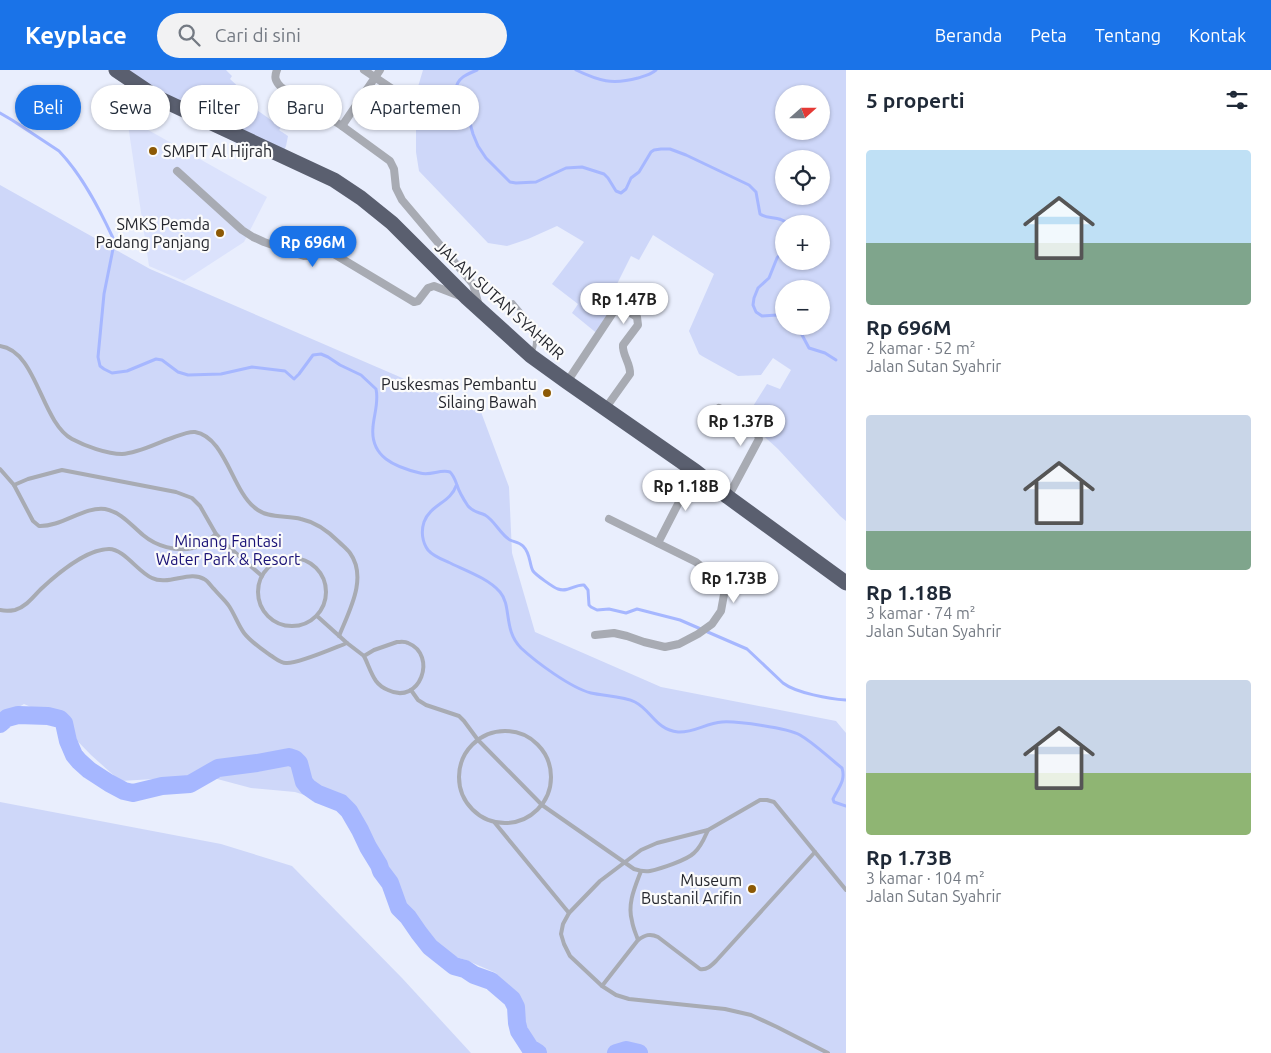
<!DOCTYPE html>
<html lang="id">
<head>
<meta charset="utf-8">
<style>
	:root { --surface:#fff; --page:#f2f2f3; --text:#1f2937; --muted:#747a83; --accent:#1a73e8 }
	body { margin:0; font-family:Ubuntu,sans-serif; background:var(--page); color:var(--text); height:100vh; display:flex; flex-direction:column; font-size:19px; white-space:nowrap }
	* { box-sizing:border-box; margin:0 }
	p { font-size:16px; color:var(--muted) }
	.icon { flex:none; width:28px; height:28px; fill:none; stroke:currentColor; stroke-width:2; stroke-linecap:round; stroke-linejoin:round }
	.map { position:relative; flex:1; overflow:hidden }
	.drawer { display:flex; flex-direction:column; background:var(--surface); width:425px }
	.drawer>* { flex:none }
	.hud { position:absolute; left:15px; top:15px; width:475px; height:45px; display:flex; gap:10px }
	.needle { width:32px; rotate:69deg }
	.tools { position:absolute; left:775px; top:15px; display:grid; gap:10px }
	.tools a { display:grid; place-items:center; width:55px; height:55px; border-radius:50%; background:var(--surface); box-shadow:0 1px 4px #0004; font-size:25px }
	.price { position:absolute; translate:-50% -42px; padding:0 11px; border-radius:18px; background:#fff; color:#222; font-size:16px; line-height:32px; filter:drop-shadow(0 1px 2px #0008) }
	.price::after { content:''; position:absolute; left:50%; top:30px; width:15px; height:11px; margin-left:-8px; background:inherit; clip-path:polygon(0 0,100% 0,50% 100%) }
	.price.selected { background:var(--accent); color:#fff }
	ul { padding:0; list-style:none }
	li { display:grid; align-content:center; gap:10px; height:265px; padding:0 20px }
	li span { display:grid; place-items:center; height:155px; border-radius:5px; color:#555 }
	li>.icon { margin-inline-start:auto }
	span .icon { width:90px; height:90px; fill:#fffc; stroke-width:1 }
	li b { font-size:21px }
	h2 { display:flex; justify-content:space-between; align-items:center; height:60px; padding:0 20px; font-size:21px }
	.chip { padding:0 18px; border-radius:22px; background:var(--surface); box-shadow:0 1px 4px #0004; font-size:18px; line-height:45px }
	.chip.selected { background:var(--accent); color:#fff }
	header { display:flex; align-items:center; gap:30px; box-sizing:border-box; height:70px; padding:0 25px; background:var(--accent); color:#fff }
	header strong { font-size:24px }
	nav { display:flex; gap:28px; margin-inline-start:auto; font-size:18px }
	.search { width:350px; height:45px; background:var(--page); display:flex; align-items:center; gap:12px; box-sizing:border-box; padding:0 18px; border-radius:28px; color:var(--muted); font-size:19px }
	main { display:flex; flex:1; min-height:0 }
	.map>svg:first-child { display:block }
</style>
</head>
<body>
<header>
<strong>Keyplace</strong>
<div class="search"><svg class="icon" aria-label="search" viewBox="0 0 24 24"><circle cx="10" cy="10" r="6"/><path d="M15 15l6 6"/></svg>Cari di sini</div>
<nav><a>Beranda</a><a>Peta</a><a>Tentang</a><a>Kontak</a></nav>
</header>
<main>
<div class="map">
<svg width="846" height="983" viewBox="0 0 846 983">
	<rect width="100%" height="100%" fill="#e9eefd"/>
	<path fill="#dbe2fc" d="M127,48L267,127L244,172L184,211L149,196Z"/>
	<g fill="#ced7f9" fill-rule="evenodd">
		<path d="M123,0H226L232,6L230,9L243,21L258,32L254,38L281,57L279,60L288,66L286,76L283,83L158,23Z"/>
		<path d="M423,0H846V451L840,446L778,379L745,349L767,314L780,319L791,300L773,288L761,305L738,306L702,286L699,284L689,261L714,204L653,165L639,190L631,186L616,216L626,226L599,265L572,243L578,234L552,214L584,172L557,156L528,169L507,176L488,173L419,101L416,82V58L417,20ZM784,24H821V61H784ZM784,89H821V126H784ZM784,154H821V191H784ZM784,219H821V256H784Z"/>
		<path d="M0,115L150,199L481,342L509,417L512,483L535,562L661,617L836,651L846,663V983H547L529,976L516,957L496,903L466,890L433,880L411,854L384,806L369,761L345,738L295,722L251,718L206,706L120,711L91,685L54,647L24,634L0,648Z"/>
		<path d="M0,732L221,774L292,796L402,908L471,983H0Z"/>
	</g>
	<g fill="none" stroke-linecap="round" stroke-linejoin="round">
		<g stroke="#a6b7ff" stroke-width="3">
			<path d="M477,0C467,4 457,8 456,19L465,35L473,64L478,76L486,88L510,112L516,113L536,112L566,98L582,97L604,104L608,108L616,121L621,123L626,119L631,108L639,102L651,82L654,80L661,79H670L686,85L749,115L756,122L760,144C769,150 779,145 788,154"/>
			<path d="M576,0C599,11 612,15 638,8C644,6 650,5 656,0"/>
			<path d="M0,43L12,50L59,81C82,105 99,138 113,168L114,174L104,224L98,287L100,296L104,299L112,303L127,301L156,289L162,290L178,302L188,305L221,304L252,297L285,301L294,309L299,304L313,285L321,284L328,287L340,295L361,305L376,319C379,332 374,344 373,357C370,387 395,397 420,403C431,406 440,399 450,402C454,406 455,410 457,415C459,422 464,430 468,436C473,442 478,442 485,445C495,451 500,464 510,470C514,472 519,472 523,476C531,484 529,494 533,501C536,505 554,518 558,519C568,523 575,514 584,515L588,520L589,535L591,537L597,540L609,539L626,543L637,539L680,550L747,579L783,613C796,623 830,629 846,630"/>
			<path d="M784,180L777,188L769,208L758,218L754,228L753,235L756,242L762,246L777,245L784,248"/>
			<path d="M792,256L801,263L809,278L825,283L836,290"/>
			<path d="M456,416C451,432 430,435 424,452C421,461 422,472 428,480C433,486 441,489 448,492C464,500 488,508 500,522C512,536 503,560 521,578C536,592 571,618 591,623C604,626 624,626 635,632C651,640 656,660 678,662C694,663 706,653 722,652C737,651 788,658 800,665C814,673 829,688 842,698C846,711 838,718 833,729L834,732L846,736"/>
		</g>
		<g stroke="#a6b7ff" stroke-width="18">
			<path d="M0,654L7,648L18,645L48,646L60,649L64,653L68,671L74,685L79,691L89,700L109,713L124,721L133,723L162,716L190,714L218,698L257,693L289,687L295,689L299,693L304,712L308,717L318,724L341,733L349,741L360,760L368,777L379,795L381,801L390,813L399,838L408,847L419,863L430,877L454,896L465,899L474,905L491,911L512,929L516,937L517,953L519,961L530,978L538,983"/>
			<path d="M616,983L626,980L639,983"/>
		</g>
		<g stroke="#a8abb3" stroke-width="4">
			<path d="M513,232C525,247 541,260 533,282"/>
			<path d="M0,276C37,281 41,352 72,369C85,376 107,384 122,384C138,383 155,374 169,369C176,367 187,361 195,362C225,367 232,419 254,437C267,449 285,445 301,449C315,452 329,462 339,472C343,476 347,479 350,483C368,508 349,541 339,566"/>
			<path d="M0,399L14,415L33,451L39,456C61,457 85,436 105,439C121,442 131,455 143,465C156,476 176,482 193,478C202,476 209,470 216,464"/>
			<path d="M14,415L28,409L62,400L176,422L192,428L200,436L216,464L230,478L262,506"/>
			<circle cx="292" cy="522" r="34"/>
			<path d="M0,540C4,541 10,541 15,540C26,537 34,526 41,519C57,504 87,479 109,479C124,479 138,502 152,508C168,516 190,500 204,509C208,511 211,516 214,519C219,525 225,530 229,536C235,545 238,555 244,563C251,572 260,578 270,585C275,588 280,593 286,593C298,594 334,578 347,573"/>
			<path d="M317,546L347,573L364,586"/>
			<path d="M397,572C400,572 405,571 408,573C438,585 420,636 388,620C383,618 379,615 376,611C371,604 368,594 364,586L374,580Z"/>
			<path d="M411,620L418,630L426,635L459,646L464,651L478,670L542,735L634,799C640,801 645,802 650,801C660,799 687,790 694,783C701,777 704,769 708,760"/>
			<circle cx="505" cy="707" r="46"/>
			<path d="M495,753L569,843"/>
			<path d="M638,870C636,864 633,858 632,851C627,834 635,817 641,801"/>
			<path d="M602,916L638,870C645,865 650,863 658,867L700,899C707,900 711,896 716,891L815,782"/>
			<path d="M828,983L777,957L751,945L725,939L629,929L616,925L602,916L570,886L564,874L561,864L563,854L569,843L600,811L641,780L657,773L708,760L760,730H767L774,732L846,820"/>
		</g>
		<g stroke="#a8abb3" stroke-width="8">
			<path d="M277,0C274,7 275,11 281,17L342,56L390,91L394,99L396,118L402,130L473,214L479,236"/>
			<path d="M364,0L412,32"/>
			<path d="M342,56L380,0"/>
			<path d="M177,101L242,160L253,167L264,172L304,186H312L326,181H329L414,232L418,231L428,218L434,216L460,226"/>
			<path d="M567,312L618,235L637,247L638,255L623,275C622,285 631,294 630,304L605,339"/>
			<path d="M719,338L757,362L759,369L728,427"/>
			<path d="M658,473L695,401"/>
			<path d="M595,565L614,563L627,566L644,572L665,577L679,574L698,564L712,554L721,541L725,519L722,513L696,492L609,449"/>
		</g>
		<path stroke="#5a5f6f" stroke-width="15" d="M116,0L156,27L334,110L361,128L392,153L467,228L531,286L567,312L695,401L728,427L846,513"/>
	</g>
	<g fill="#8c5905" stroke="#fbfbfb" stroke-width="2">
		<circle cx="153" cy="81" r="5"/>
		<circle cx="220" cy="163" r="5"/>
		<circle cx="547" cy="323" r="5"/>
		<circle cx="752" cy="819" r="5"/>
	</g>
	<g text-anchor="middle" stroke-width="4.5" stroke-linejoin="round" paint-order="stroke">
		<g font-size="16" fill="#24262d" stroke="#fbfbfb" text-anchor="end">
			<text x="163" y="87" text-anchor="start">SMPIT Al Hijrah</text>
			<text x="210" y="160">SMKS Pemda<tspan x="210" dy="18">Padang Panjang</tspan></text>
			<text x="537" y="320">Puskesmas Pembantu<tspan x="537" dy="18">Silaing Bawah</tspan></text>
			<text x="742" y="816">Museum<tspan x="742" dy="18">Bustanil Arifin</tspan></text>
		</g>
		<g font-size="16" fill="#24262d" stroke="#fbfbfb">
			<text transform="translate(500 230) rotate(42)" y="6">JALAN SUTAN SYAHRIR</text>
		</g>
		<g font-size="16" fill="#191176" stroke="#fbfbfb">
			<text x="228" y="477">Minang Fantasi<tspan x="228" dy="18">Water Park &amp; Resort</tspan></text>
		</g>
	</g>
</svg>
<div class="tools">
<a><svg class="needle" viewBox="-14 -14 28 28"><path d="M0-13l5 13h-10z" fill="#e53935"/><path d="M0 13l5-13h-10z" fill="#747a83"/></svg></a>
<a><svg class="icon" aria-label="locate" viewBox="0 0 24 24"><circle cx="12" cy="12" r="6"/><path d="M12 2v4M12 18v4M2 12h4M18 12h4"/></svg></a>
<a>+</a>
<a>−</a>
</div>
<b class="price selected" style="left:313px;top:198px">Rp 696M</b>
<b class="price" style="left:624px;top:255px">Rp 1.47B</b>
<b class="price" style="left:741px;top:377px">Rp 1.37B</b>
<b class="price" style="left:686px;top:442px">Rp 1.18B</b>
<b class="price" style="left:734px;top:534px">Rp 1.73B</b>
<div class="hud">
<a class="chip selected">Beli</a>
<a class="chip">Sewa</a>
<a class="chip">Filter</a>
<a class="chip">Baru</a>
<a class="chip">Apartemen</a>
</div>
</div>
<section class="drawer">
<h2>5 properti<svg class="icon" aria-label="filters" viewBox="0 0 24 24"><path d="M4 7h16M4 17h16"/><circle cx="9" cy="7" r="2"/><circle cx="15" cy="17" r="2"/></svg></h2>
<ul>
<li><span style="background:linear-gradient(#bfe0f5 60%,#7fa58c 0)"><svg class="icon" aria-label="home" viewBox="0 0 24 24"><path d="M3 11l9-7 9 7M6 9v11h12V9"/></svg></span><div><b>Rp 696M</b><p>2 kamar · 52 m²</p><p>Jalan Sutan Syahrir</p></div></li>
<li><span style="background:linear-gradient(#c9d6e8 75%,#7fa58c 0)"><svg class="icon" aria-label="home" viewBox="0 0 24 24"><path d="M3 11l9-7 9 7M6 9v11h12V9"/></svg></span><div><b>Rp 1.18B</b><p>3 kamar · 74 m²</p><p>Jalan Sutan Syahrir</p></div></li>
<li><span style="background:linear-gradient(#c9d6e8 60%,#8fb573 0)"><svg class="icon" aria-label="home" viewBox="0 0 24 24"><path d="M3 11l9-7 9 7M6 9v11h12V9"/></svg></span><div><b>Rp 1.73B</b><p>3 kamar · 104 m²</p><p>Jalan Sutan Syahrir</p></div></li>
</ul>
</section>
</main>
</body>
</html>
